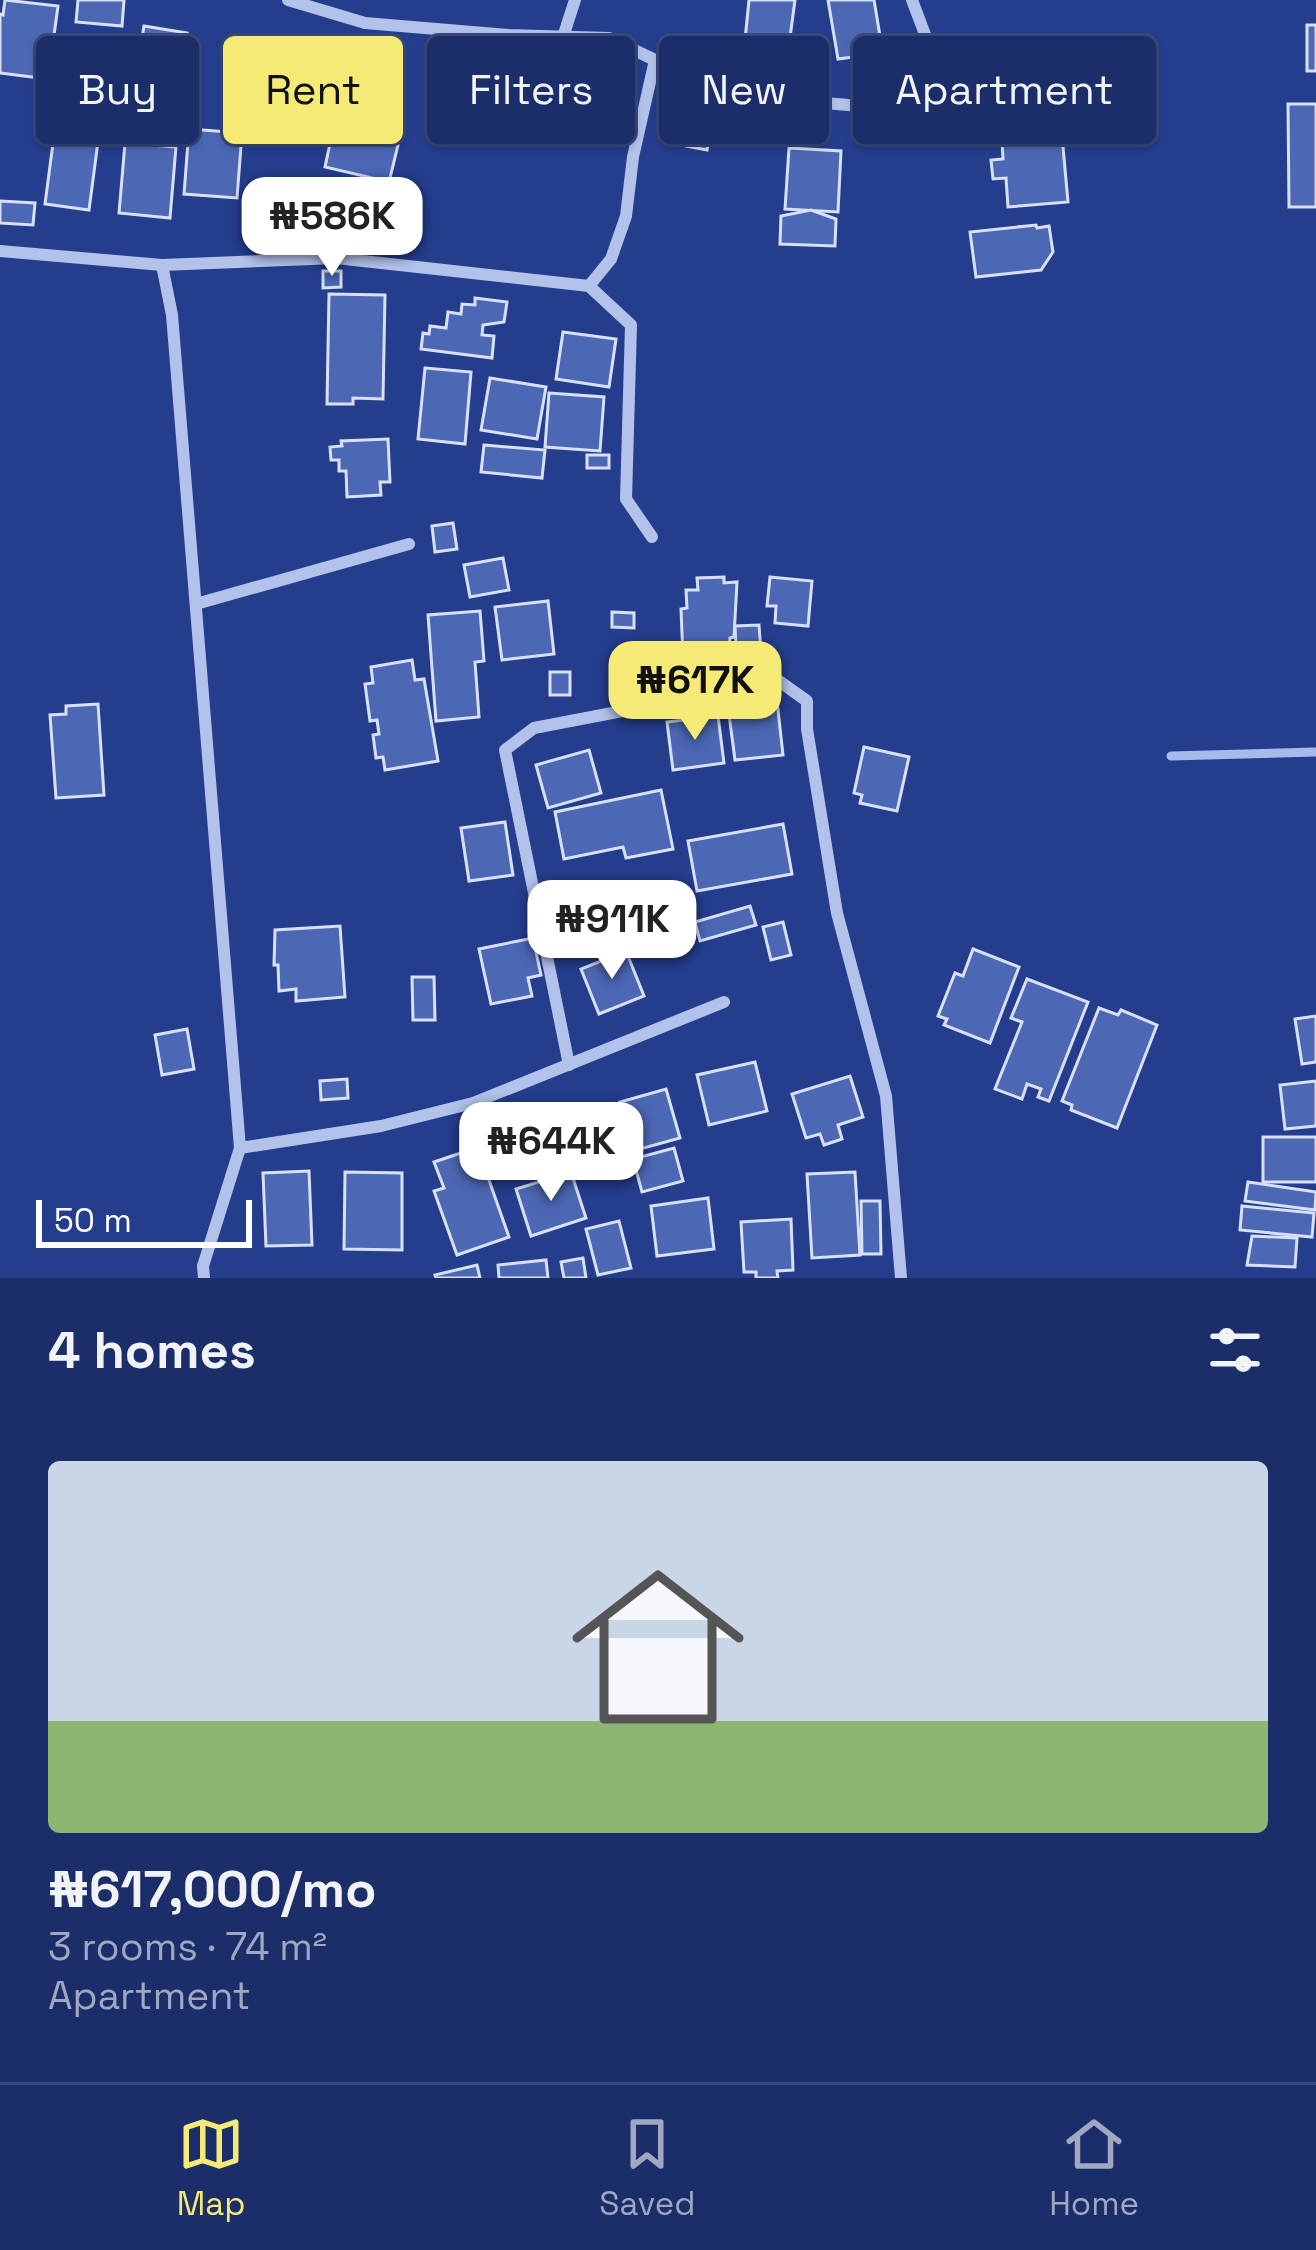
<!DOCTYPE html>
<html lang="en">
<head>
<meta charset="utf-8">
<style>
	:root { --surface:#1b2e6a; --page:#283a72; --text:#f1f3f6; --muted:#a0a8c1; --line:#394a7e; --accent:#f6ea76 }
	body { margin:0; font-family:"Space Grotesk",sans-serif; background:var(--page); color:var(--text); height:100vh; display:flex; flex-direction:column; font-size:45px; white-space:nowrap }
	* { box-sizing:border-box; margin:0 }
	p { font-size:39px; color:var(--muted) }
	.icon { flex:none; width:66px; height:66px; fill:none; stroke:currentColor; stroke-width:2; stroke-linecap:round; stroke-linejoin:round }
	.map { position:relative; height:1278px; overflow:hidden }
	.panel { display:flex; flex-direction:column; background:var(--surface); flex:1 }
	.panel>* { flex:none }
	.banner { position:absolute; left:36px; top:36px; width:1245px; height:108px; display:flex; gap:24px }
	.scale { position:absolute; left:36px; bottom:30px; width:216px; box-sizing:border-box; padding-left:12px; border:6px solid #fff; border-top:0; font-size:33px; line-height:42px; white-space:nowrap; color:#fff; -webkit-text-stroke:9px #243d8d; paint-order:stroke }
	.price { position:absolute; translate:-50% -102px; padding:0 27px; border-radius:24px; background:#fff; color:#222; font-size:39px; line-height:78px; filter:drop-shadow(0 3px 6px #0008) }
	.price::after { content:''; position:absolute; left:50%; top:72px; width:36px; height:27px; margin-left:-18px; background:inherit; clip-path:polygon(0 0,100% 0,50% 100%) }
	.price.on { background:var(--accent); color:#111 }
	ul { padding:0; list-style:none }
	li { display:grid; align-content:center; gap:24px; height:636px; padding:0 48px }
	li span { display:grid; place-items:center; height:372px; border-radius:12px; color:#555 }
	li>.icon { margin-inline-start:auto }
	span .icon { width:216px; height:216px; fill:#fffc; stroke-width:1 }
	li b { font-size:51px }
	h2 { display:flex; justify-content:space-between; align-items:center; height:144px; padding:0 48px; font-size:51px }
	.tag { padding:0 42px; border-radius:12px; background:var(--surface); box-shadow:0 3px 9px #0004,0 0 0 3px var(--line); font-size:42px; line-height:108px }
	.tag.on { background:var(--accent); color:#111 }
	.dock { display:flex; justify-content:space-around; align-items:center; height:168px; border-top:3px solid var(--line); background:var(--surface); font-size:33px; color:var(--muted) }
	.dock a { display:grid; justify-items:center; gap:6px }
	.dock .on { color:var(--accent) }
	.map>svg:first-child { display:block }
</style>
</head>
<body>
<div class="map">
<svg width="1316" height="1278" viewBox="0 0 1316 1278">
	<rect width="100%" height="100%" fill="#243d8d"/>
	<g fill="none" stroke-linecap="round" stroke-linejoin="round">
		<path stroke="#a7baec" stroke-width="9" d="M1171,756L1316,752"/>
	</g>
	<g fill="#4c67b4" stroke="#d8e0f8" stroke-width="3">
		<path d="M5,0L58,6L48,79L0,73V14L3,15Z"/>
		<path d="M78,0H124L122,26L76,22Z"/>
		<path d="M749,0H795L789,45L745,40Z"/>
		<path d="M828,0H874L884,60L855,64L853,57L838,59Z"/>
		<rect x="1307" y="25" width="9" height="46"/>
		<path d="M144,26L187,33L182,64L139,56Z"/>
		<path d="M55,64L122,81L117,104L50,87Z"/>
		<path d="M1030,75L1036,100L1053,99L1056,131L998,136L995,110L987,111L985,92L994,91L993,78Z"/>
		<path d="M667,89L718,97L707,150L686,146V141L659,137Z"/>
		<path d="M1288,104H1316V207H1289Z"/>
		<path d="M58,105L102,111L89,210L45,204Z"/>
		<path d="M788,108L824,114L821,133L784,127Z"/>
		<path d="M122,109L180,119L177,138L119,128Z"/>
		<path d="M114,129L129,130L128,143H113Z"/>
		<path d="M189,129L242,133L237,198L184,194Z"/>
		<path d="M333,130L398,145L389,182L325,167Z"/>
		<path d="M1062,136L1068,202L1008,207L1006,178L993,179L991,160L1003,159L1002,141Z"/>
		<path d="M125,143L176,147L170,218L119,213Z"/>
		<path d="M789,148L841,151L838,212L785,209Z"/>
		<path d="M0,201L35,203L33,225L0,223Z"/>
		<path d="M811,210L836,219L835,246L780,244L781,216Z"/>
		<path d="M338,213L339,233L323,234L322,214Z"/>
		<path d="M1036,225L1037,228L1049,226L1053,252L1041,270L976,277L970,232Z"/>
		<path d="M323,271H341V287L323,288Z"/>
		<path d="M329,294L385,295L383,399L353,398V404H327Z"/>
		<path d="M475,298L507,302L504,322L483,325L482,335L494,336L492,358L421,349L423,333L429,334L430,326L446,328L448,312L461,314L462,304L475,305Z"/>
		<path d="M563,332L616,339L609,387L556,379Z"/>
		<path d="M425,368L471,372L465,444L418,439Z"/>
		<path d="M490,378L546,387L537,439L481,430Z"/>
		<path d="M549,393L604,397L600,451L545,447Z"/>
		<path d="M388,439L390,482H380L381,495L347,497L346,471H339V460H331L330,447L342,446L341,441Z"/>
		<path d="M484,445L545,450L542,478L481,472Z"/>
		<rect x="587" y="455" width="22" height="13"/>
		<path d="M453,523L457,549L435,552L432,526Z"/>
		<path d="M503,558L509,590L470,597L464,565Z"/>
		<path d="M724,577V583L737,582L734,637L730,638L727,663H721V674L691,675L690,657L683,658L681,609L687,608L686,590H698L697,578Z"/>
		<path d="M770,577L812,581L808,626L775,623L776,606H767Z"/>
		<path d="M548,601L554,654L502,660L495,607Z"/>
		<path d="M480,611L484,661L475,662L479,717L436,721L428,615Z"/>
		<path d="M612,612L634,613V628L612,627Z"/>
		<path d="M759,625L762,665L737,667L735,626Z"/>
		<path d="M412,660L415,680L424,679L438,761L385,770L383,757L376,758L373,735L379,734L377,720L370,721L365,684L373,683L371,667Z"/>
		<rect x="550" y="672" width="20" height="23"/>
		<path d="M777,701L783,755L735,760L728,707Z"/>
		<path d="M98,704L104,795L56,798L50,715L66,714V706Z"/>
		<path d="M718,716L724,763L673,770L667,722Z"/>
		<path d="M864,747L909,757L897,811L860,803L862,795L854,793Z"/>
		<path d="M589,750L601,793L548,808L536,765Z"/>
		<path d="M661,790L673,849L626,858L623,847L564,859L555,812Z"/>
		<path d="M505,822L513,875L469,881L461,828Z"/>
		<path d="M783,824L792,874L697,891L688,841Z"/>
		<path d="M750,906L756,925L700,941L695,922Z"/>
		<path d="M783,922L791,955L771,960L763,927Z"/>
		<path d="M340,926L345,997L296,1001V989L279,991L278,965H274L275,930Z"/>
		<path d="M533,938L541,975L528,978L532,996L491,1004L479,949Z"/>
		<path d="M973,949L1019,967L990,1043L944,1025L947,1019L938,1016L955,973L963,976Z"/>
		<path d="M626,951L644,996L599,1014L581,969Z"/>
		<path d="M412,977H434L435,1020H413Z"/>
		<path d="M1027,979L1088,1002L1049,1101L1038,1097L1041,1089L1027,1084L1022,1099L995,1089L1022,1022L1011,1018Z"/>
		<path d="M1099,1008L1118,1015L1121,1010L1157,1025L1117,1128L1071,1110L1072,1105L1062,1101Z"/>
		<path d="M1316,1016V1062L1302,1064L1295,1019Z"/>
		<path d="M187,1029L194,1069L162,1075L155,1035Z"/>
		<path d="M755,1062L767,1111L709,1125L697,1075Z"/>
		<path d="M850,1076L863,1117L838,1125L842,1139L824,1145L820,1134L806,1138L792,1094Z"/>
		<path d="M347,1079L348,1098L321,1100L320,1081Z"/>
		<path d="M1316,1081V1126L1285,1129L1280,1085Z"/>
		<path d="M666,1089L680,1138L633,1151L620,1102Z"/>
		<rect x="1263" y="1137" width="53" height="45"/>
		<path d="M674,1148L683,1181L642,1192L633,1159Z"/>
		<path d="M464,1152L470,1171L484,1166L509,1237L457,1255L434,1191L444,1188L434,1162Z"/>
		<path d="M309,1171L312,1245L266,1246L263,1173Z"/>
		<path d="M345,1172L402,1173V1250L344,1249Z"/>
		<path d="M571,1172L586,1218L531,1236L516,1189Z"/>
		<path d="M855,1172L860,1255L812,1258L807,1174Z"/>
		<path d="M1248,1182L1316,1192L1315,1210L1245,1201Z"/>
		<path d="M708,1198L714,1249L657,1256L651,1206Z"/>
		<path d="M861,1201H880L881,1254H862Z"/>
		<path d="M1242,1206L1314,1213L1312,1237L1240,1230Z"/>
		<path d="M791,1219L793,1270L777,1271L778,1278H756V1272H744L741,1222Z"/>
		<path d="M619,1221L631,1268L598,1275L586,1229Z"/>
		<path d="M1252,1236L1297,1238L1295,1267L1247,1265Z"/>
		<path d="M583,1258L586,1278H564L561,1262Z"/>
		<path d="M546,1260L548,1278H499L498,1265Z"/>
		<path d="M477,1265L480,1278H436L435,1275Z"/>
	</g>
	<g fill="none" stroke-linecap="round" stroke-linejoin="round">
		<g stroke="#b3c2eb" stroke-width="12">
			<path d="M288,0L365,23L508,35L609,38L655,60L633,157L626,216L611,259L589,286"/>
			<path d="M563,37L575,0"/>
			<path d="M655,60L720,82L824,103L885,108L918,103L950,82L929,45L912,0"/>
			<path d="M0,251L162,265L336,258L589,286L631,325L626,499L652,537"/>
			<path d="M162,265L172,315L240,1148L203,1266L204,1278"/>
			<path d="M196,604L409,544"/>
			<path d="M569,1065L505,750L534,728L779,681L807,701V729L837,913L886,1096L901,1278"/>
			<path d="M240,1148L381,1126L473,1103L724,1002"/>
		</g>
	</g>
</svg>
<div class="scale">50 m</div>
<b class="price" style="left:332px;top:279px">₦586K</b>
<b class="price on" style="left:695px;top:743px">₦617K</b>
<b class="price" style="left:612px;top:982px">₦911K</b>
<b class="price" style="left:551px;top:1204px">₦644K</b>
<div class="banner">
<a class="tag">Buy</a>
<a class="tag on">Rent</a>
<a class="tag">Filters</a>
<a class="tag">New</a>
<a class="tag">Apartment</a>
</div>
</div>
<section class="panel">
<h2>4 homes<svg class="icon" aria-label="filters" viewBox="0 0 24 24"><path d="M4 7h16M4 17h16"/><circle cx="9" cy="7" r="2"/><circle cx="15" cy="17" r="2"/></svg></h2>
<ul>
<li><span style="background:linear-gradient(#c9d6e8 70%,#8fb573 0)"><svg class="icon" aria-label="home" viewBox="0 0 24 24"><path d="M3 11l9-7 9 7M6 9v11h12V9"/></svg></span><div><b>₦617,000/mo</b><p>3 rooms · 74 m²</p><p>Apartment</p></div></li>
</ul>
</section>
<nav class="dock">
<a class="on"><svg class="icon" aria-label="map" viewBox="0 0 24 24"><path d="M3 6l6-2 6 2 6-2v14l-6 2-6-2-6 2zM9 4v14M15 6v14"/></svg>Map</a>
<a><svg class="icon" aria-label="saved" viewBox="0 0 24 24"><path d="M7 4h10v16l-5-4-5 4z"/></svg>Saved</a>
<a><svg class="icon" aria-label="home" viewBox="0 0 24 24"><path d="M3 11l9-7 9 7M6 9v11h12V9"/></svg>Home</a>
</nav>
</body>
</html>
